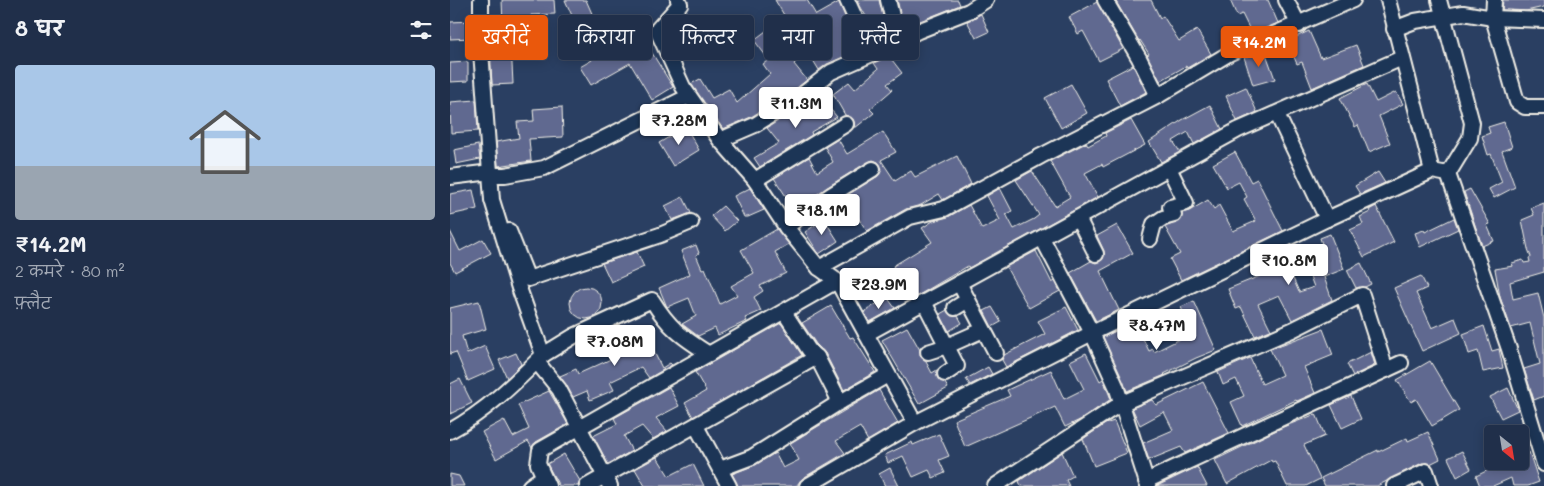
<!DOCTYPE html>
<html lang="hi">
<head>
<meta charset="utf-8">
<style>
	:root { --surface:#202f4a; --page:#283751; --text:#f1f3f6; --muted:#a2a9b5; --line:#3d4a62; --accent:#ea580c }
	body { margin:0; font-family:Mali,"Playpen Sans Deva",sans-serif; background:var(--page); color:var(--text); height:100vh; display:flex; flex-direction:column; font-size:19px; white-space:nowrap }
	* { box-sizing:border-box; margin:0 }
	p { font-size:16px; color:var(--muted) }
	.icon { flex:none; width:28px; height:28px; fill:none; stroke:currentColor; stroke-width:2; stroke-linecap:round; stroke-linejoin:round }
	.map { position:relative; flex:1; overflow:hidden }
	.sheet { display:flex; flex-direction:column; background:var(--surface); width:450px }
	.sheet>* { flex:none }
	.top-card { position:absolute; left:15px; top:15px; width:475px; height:45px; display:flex; gap:10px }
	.needle { width:32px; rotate:150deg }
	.fabs { position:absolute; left:1034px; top:425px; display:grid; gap:10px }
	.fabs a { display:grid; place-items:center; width:45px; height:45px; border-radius:5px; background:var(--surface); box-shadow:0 2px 12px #0003,0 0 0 1px var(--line); font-size:25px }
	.price { position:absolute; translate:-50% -42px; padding:0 11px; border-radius:5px; background:#fff; color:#222; font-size:16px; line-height:32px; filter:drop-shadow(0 1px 2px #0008) }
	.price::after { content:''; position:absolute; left:50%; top:30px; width:15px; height:11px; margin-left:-8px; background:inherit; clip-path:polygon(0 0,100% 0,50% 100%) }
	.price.active { background:var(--accent); color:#fff }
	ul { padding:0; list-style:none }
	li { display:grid; align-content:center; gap:10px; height:265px; padding:0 15px }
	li+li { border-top:1px solid var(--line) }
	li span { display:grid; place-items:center; height:155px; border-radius:5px; color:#555 }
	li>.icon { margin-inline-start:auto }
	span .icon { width:90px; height:90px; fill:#fffc; stroke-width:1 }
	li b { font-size:21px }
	h2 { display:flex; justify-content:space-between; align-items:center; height:60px; padding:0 15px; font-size:21px }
	.chip { padding:0 18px; border-radius:5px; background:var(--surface); box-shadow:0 2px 12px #0003,0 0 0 1px var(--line); font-size:18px; line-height:45px }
	.chip.active { background:var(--accent); color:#fff }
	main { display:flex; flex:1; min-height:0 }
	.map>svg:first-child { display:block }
</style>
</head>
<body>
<main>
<section class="sheet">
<h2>8 घर<svg class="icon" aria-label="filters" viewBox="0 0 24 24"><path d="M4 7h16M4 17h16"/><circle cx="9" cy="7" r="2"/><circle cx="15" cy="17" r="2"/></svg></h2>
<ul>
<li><span style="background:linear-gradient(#a9c7e8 65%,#9aa5b1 0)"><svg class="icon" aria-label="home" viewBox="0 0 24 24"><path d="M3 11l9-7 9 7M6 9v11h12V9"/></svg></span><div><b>₹14.2M</b><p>2 कमरे · 80 m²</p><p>फ़्लैट</p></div></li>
</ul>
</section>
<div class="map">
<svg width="1094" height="486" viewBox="0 0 1094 486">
	<rect width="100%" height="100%" fill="#2a3f62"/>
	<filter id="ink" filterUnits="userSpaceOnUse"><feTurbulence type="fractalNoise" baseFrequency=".02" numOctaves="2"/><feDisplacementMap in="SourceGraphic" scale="10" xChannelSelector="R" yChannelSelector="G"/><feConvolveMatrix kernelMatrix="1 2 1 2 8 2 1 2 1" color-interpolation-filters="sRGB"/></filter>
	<g filter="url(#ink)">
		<g fill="#606990" stroke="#f4f1e8">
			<path d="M52,0H104L105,14L81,15L82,24L53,26Z"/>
			<path d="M115,0H136L158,50L186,34L198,56L202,53L223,87L202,100L180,63L141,85L130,67L142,60Z"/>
			<path d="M325,0H357L366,15L389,2L397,21L395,22L412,49L377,64L369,70L341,24L340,25Z"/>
			<path d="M407,0H429L437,32L428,36L425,33Z"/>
			<path d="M447,0H508L510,5L454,28Z"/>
			<path d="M665,0H701L710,18L713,16L729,41L747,30L761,54L737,68L736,66L710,81L697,55L699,54L690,40L689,41Z"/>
			<path d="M780,0H818L828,23L802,34L792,14L787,16Z"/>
			<path d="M1053,0H1094V7L1076,11L1052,10Z"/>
			<path d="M647,2L673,49L649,61L633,31L628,34L619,17Z"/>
			<path d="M531,14L539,32L526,38L517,21Z"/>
			<path d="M237,17L255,42L230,60L217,32Z"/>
			<path d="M22,21V38L0,39V22Z"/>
			<path d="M320,28L346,62L344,64L357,80L343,91L301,117L273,129L241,84L250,79L262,98L279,89L287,103L320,74L313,64L319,60L304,40Z"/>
			<path d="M859,31L871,58L906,45L914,65L862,88L852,62L847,64L837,41Z"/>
			<path d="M61,44L63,84L42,85L40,45Z"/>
			<path d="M815,51L825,79L803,85L794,57Z"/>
			<path d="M439,56L452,73L437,84L442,90L420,109L424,113L405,128L403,119L395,115L383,94L399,82L405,89L428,69L424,63Z"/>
			<path d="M18,62V81L0,82V63Z"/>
			<path d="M683,65L696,92L670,106L656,79Z"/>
			<path d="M621,84L637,113L611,128L595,98Z"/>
			<path d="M917,84L926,102L946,92L953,104L929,116L940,143L919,152L908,125L905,127L890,98Z"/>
			<path d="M796,87L807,112L787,121L776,96Z"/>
			<path d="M368,99L371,104L374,102L387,117L361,132L362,135L310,167L304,158L329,143L317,128L346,109L347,111Z"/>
			<path d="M26,100L28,131L1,133L0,102Z"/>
			<path d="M760,105L772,129L744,144L738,132L723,141L730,152L711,162L699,142L732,120Z"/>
			<path d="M112,107L113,137L79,139L81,161L48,166L46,142L69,138L67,122L84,121L83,109Z"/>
			<path d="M681,120L695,145L653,167L652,164L635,173L648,197L519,268L518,266L462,299L443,266L482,242L472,228L483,221L498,217L519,205L532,229L550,220L537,196L550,188L562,211L556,214L564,229L584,219L589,215L566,180L582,171L605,206L620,197L600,161L636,143L638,146L656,136L655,133Z"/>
			<path d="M1054,122L1062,147L1052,151L1065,187L1044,198L1039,189L1052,182L1041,154L1038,155L1032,136L1040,133L1038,127Z"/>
			<path d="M236,127L249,150L223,166L209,143Z"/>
			<path d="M433,132L446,152L431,160L445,181L461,171L465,177L507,156L521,184L493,200L489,194L471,205L456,209L417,231L394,197L428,176L432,169L428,162L423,160L418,162L376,188L345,210L324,178L359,157L367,172L383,162L375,147L388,139L397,154Z"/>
			<path d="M28,145L30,159L6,164L4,150Z"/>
			<path d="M785,152L801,182L807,179L833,231L731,280L720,259L730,254L715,227L730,221L732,213L739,211L758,200L764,209L769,205L783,231L806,221L794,199L797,197L789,182L777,188L763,164Z"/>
			<path d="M928,172L935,183L910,194L905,186Z"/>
			<path d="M300,188L314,210L298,217H294L284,196Z"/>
			<path d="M1020,189L1040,224L1037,225L1044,241L1032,246L1014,192Z"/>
			<path d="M23,190L27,209L0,215V194Z"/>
			<path d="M233,197L241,213L222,220L215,206Z"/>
			<path d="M1094,203V272L1060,282L1063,299L1088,293L1094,318V396L1084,400L1074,369L1090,364L1080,323L1061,328L1050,297L1045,269L1063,266L1062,263L1073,260L1074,263L1080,262L1079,258L1081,257L1078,249L1072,220L1084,215L1081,208Z"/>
			<path d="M273,206L287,221L275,231L261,216Z"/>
			<path d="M926,206L944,242L914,257L900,230L913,224L910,217L920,212L919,210Z"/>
			<path d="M1004,218L1008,229L970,247L965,233L974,230L975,232Z"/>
			<path d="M374,219L388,241L369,254L355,232Z"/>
			<path d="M667,225L683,253L650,271L669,310L646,321L620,273L641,261L646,263L653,259L654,251L647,236Z"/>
			<path d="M327,229L339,244L325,252L336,273L310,286L313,291L304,297L311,311L295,318L297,321L268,335L265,328L248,336L232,324L246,316L239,298L217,307L209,288L240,274L231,251L246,245L249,253L246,255L252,269L255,268L270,304L287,295L281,286L304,273L291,250Z"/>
			<path d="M0,231L10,251L33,239L41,253L5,272L0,263Z"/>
			<path d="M880,234L894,269L874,277L882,300L842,320L829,295L808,304L821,330L805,336L791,307L786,309L778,289L810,276L808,272L835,260L849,292L864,287L851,252L872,244L870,238Z"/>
			<path d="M586,251L602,283L605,281L610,291L579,308L556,267Z"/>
			<path d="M187,252L194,267L161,282L152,263Z"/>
			<path d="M911,263L921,284L915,287L906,288L897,270Z"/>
			<path d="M971,276L977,288L966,293L982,328L1005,318L1011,333L972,351L944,288Z"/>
			<circle cx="136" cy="303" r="16"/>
			<path d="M437,297L445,308L420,322L414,312Z"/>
			<path d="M29,301L36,329L12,336L17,354L35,346L45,369L18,381L6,352L0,354V308Z"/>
			<path d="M744,301L766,350L746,358L714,374L715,375L677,391L653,337L685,322L699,351L703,349L704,352L736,336L735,334L741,332L731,307Z"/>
			<path d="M381,306L400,338L403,337L425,372L394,390L375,353L366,344L352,323Z"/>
			<path d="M542,307L551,322L542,327L534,311Z"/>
			<path d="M616,307L628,330L556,367L552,360L554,355L595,334L588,321Z"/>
			<path d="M497,310L501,316H508L512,323L499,331L490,314Z"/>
			<path d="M331,323L352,355L243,417L235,403L256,391L245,372Z"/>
			<path d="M1034,326L1042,351L1049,349L1053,368L1033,372L1028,351L1019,354L1013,334Z"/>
			<path d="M457,327L470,350L472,358L475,360L482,373L487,370L488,378L495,383L498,388L469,404L432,340Z"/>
			<path d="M873,329L883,355L854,367L865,393L847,401L846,400L792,426L781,402L794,396L786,379L773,385L768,372L800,358L812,384L832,375L820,349Z"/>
			<path d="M193,330L212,368L220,363L222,365L199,378L191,367L160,382L164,390L140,400L137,391L123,397L110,376L126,369L128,374L161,359L156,349Z"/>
			<path d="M921,352L925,365L903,376L897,364Z"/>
			<path d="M66,353L71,364L57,378L49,360Z"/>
			<path d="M636,353L650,381L653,379L661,399L632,419L615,427L605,407L515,447L504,420L560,396L557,390L601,370L614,399L634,389L620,361Z"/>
			<path d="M980,361L1009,410L982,426L966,399L961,402L947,380Z"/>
			<path d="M538,367L542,374L520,385L516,379Z"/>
			<path d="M10,379L22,403L0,414V384Z"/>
			<path d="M753,382L779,433L735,453L731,447L699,460L693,443L723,430L714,412L690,425L682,408L702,400L706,405Z"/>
			<path d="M219,387L229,406L206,418L217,431L203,439L192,426L174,436L182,451L158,464L143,436L167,424L164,418Z"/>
			<path d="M1058,388L1068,410L1051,418L1040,397Z"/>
			<path d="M429,390L448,423L418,441L410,427L386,441L395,453L353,478L346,486H288L282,474L305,465L325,453L333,468L349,460L340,443Z"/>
			<path d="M99,391L118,424L86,442L82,448L78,441L46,459L32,432L54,420L63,437L79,429L68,405Z"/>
			<path d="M901,396L911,419L892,428L881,405Z"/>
			<path d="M866,414L875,436L854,445L870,479L856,486H837L825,461L822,462L821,460L777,484L765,460L833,427Z"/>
			<path d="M664,421L677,453L644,466L633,439L655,424Z"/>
			<path d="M978,432L990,459L980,464L972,463L927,486H875L871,478L928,450V452L957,438L958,441Z"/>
			<path d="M489,434L499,456L489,460L495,473L483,478L479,470L463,477L453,456L438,463L435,455L462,442L463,445Z"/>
			<path d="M1012,451L1021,469L1007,477L998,458Z"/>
			<path d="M612,452L623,476L616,480L619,486H571L569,481Z"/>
			<path d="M1079,452L1089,482L1078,486H1063L1061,478L1043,486H1030L1026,476L1057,461H1070V455Z"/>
			<path d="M114,454L130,481L128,486H109L97,464Z"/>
			<path d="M207,457L219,476L243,464L254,486H195L185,469Z"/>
			<path d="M747,467L757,486H707Z"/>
			<path d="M440,468L449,486H435L429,474Z"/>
			<path d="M0,474L9,476L14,486H0Z"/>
		</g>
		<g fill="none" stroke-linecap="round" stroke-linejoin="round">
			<defs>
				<g id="minor">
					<path d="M228,0L230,4L207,30L233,87L270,140L305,180L336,227L369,268L387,281L465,423"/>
					<path d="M397,0L413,35L431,50"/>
					<path d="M438,0L448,41"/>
					<path d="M655,0L689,58L708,96"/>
					<path d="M836,0L849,25"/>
					<path d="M938,0L982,171"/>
					<path d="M989,0L1022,123L1020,138L998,174"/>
					<path d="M1044,0L1043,18L1067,102L1075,107H1094"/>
					<path d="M944,29L965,21L1013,13L1043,18L1094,20"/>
					<path d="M827,114L877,219"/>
					<path d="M270,140L305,125L348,98L381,72L431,50L468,31L519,11L536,0"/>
					<path d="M998,174L1059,349L1094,464"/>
					<path d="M41,175H55L94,168L239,96"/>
					<path d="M0,177L41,172"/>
					<path d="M305,180L396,124"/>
					<path d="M628,218L646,254"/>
					<path d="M336,227L381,195L423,169"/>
					<path d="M59,231L78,279L210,235L241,222"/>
					<path d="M592,238L642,333L666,386L698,486"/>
					<path d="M700,239L704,224L713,218L724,215L720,207L736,203L719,168"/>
					<path d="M369,268L460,217L494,209L591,156L708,96L780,53L903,0"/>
					<path d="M509,283L546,353"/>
					<path d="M474,302L507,366L495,374"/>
					<path d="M505,308L518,300"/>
					<path d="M334,312L359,350L367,357L390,402"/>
					<path d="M416,334L788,130L952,58"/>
					<path d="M478,352L497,346L533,330"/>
					<path d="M93,355L124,336L202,300C219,328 232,337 259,354"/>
					<path d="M87,362L109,389L160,486"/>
					<path d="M246,426L279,486"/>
					<path d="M0,431C36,411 64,384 93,355L69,288L42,200L31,51V0"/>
					<path d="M270,469L302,457L385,405L438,375"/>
					<path d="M696,481L951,363"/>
					<path d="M80,486L93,477"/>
					<path d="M98,486L88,464L90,450L387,281"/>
					<path d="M137,486L367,357"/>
					<path d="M357,486L465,423L642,333L877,219L982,171L998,174"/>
					<path d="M545,486L670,404L842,330L912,295L936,370"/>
					<path d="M944,486L976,471L981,486"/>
				</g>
			</defs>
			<use href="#minor" stroke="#f4f1e8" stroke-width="18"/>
			<use href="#minor" stroke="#1d3557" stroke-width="14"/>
		</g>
	</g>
</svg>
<div class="fabs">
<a><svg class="needle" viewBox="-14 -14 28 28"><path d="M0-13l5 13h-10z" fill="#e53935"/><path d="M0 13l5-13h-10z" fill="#a2a9b5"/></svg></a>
</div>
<b class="price active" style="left:809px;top:68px">₹14.2M</b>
<b class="price" style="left:346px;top:129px">₹11.3M</b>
<b class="price" style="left:229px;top:146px">₹7.28M</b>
<b class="price" style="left:372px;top:236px">₹18.1M</b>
<b class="price" style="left:839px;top:286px">₹10.8M</b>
<b class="price" style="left:429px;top:310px">₹23.9M</b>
<b class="price" style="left:707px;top:351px">₹8.47M</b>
<b class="price" style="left:165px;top:367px">₹7.08M</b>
<div class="top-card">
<a class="chip active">खरीदें</a>
<a class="chip">किराया</a>
<a class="chip">फ़िल्टर</a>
<a class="chip">नया</a>
<a class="chip">फ़्लैट</a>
</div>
</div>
</main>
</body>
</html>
